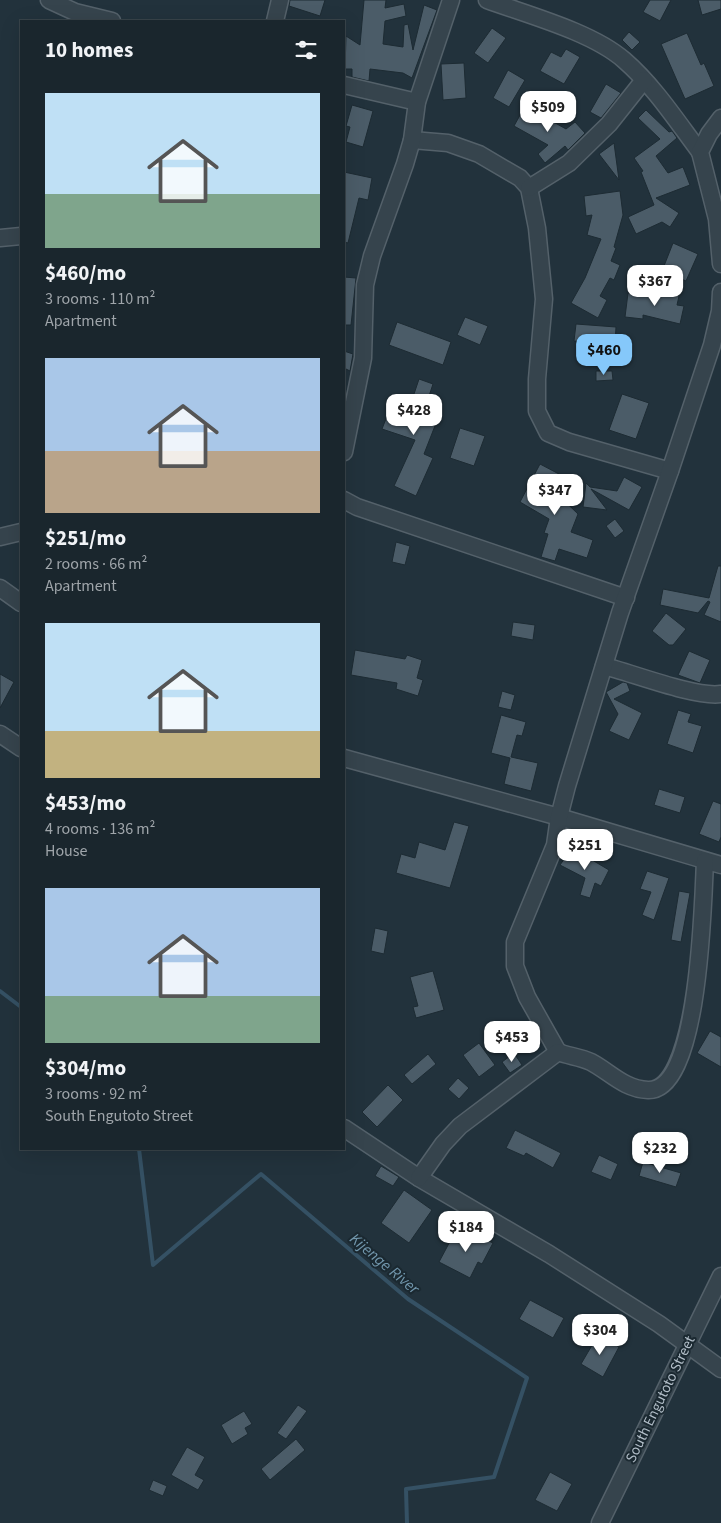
<!DOCTYPE html>
<html lang="en">
<head>
<meta charset="utf-8">
<style>
	:root { --surface:#1a262d; --page:#273239; --text:#f1f3f6; --muted:#9fa5aa; --line:#384349; --accent:#85c8fa }
	body { margin:0; font-family:"Source Sans 3",sans-serif; background:var(--page); color:var(--text); height:100vh; display:flex; flex-direction:column; font-size:19px; white-space:nowrap }
	* { box-sizing:border-box; margin:0 }
	p { font-size:16px; color:var(--muted) }
	.icon { flex:none; width:28px; height:28px; fill:none; stroke:currentColor; stroke-width:2; stroke-linecap:round; stroke-linejoin:round }
	.map { position:relative; flex:1; overflow:hidden }
	.drawer { position:absolute; left:20px; top:20px; width:325px; height:1130px; display:flex; flex-direction:column; background:var(--surface); border-radius:0px; box-shadow:0 5px 20px #0002,0 0 0 1px var(--line) }
	.drawer>* { flex:none }
	.price { position:absolute; translate:-50% -42px; padding:0 11px; border-radius:10px; background:#fff; color:#222; font-size:16px; line-height:32px; filter:drop-shadow(0 1px 2px #0008) }
	.price::after { content:''; position:absolute; left:50%; top:30px; width:15px; height:11px; margin-left:-8px; background:inherit; clip-path:polygon(0 0,100% 0,50% 100%) }
	.price.active { background:var(--accent); color:#111 }
	ul { padding:0; list-style:none }
	li { display:grid; align-content:center; gap:10px; height:265px; padding:0 25px }
	li span { display:grid; place-items:center; height:155px; border-radius:0px; color:#555 }
	li>.icon { margin-inline-start:auto }
	span .icon { width:90px; height:90px; fill:#fffc; stroke-width:1 }
	li b { font-size:21px }
	h2 { display:flex; justify-content:space-between; align-items:center; height:60px; padding:0 25px; font-size:21px }
	.map>svg:first-child { display:block }
</style>
</head>
<body>
<div class="map">
<svg width="721" height="1523" viewBox="0 0 721 1523">
	<rect width="100%" height="100%" fill="#22323c"/>
	<g fill="none" stroke-linecap="round" stroke-linejoin="round">
		<g stroke="#355164" stroke-width="4">
			<path d="M0,991L21,1007"/>
			<path d="M139,1149L153,1265L261,1174L408,1299L527,1378L494,1477L406,1489L407,1523"/>
		</g>
	</g>
	<g fill="#4b5c68" stroke="#1d2b33">
		<path d="M290,0H325L320,16L289,6Z"/>
		<path d="M364,0H386L385,8L404,4L406,16L385,21L383,44L403,47L404,25L408,24L413,50L424,5L437,10L412,78L403,73L370,69L369,81L352,77V69H345L346,36L360,45Z"/>
		<path d="M650,0H671L660,21L643,12Z"/>
		<path d="M698,0H721V9L702,15Z"/>
		<path d="M492,28L506,38L488,63L474,53Z"/>
		<path d="M629,32L640,42L632,50L622,40Z"/>
		<path d="M687,33L701,65L704,63L714,86L685,99L661,44Z"/>
		<path d="M566,49L580,57L564,84L540,71L551,52L561,57Z"/>
		<path d="M464,63L466,98L443,100L441,64Z"/>
		<path d="M508,70L525,80L509,107L493,98Z"/>
		<path d="M606,84L621,93L601,118L590,112Z"/>
		<path d="M352,105L373,111L363,147L346,142L350,127L346,126Z"/>
		<path d="M525,106L566,129L575,122L585,133L568,150L565,146L545,163L538,154L548,145L514,126Z"/>
		<path d="M646,110L669,132L672,131L677,138L656,156L668,173L683,167L690,185L656,198L679,213L670,227L662,222L636,234L628,217L654,205L641,172L643,171L634,158L660,139L638,118Z"/>
		<path d="M614,143L619,180L599,154Z"/>
		<path d="M344,172L372,178L368,200L359,198L348,243L344,242Z"/>
		<path d="M620,191L623,215L614,247L616,248L611,261L620,265L614,280L610,278L600,296L607,300L598,318L571,303L585,278L601,239L587,235L592,215L586,216L584,196Z"/>
		<path d="M673,243L698,254L686,281L662,271Z"/>
		<path d="M344,277L356,278L351,325H344Z"/>
		<path d="M660,291L679,296L677,305L684,306L680,324L643,315V319L625,317L628,293L658,297Z"/>
		<path d="M465,317L488,326L480,345L457,335Z"/>
		<path d="M397,322L451,342L443,365L389,345Z"/>
		<path d="M576,324L616,327L615,344L574,341Z"/>
		<path d="M344,351L353,354L350,371L344,368Z"/>
		<path d="M596,371H612L613,380L596,381Z"/>
		<path d="M419,379L433,384L425,408L440,413L424,454L433,458L416,496L394,486L415,440L382,429L392,403L409,409Z"/>
		<path d="M622,394L649,403L636,439L609,430Z"/>
		<path d="M460,428L485,436L474,466L450,458Z"/>
		<path d="M540,464L559,474L551,488L578,514L571,532L593,540L587,558L559,549L555,561L541,557L548,534L544,533L549,519L520,502Z"/>
		<path d="M624,477L642,487L629,510L591,489L607,510L583,507L586,483L590,487L617,491Z"/>
		<path d="M615,519L624,531L615,538L606,526Z"/>
		<path d="M396,542L410,546L405,565L392,562Z"/>
		<path d="M718,566H721V622L704,615L710,602L708,601L698,613L660,605L663,589L709,598Z"/>
		<path d="M666,613L686,629L673,645H669L652,631Z"/>
		<path d="M513,622L535,625L533,640L511,636Z"/>
		<path d="M355,650L405,659L407,655L422,660L417,678L423,680L418,696L396,689L397,683L351,675Z"/>
		<path d="M689,651L710,660L700,683L678,675Z"/>
		<path d="M0,674L14,682L0,708Z"/>
		<path d="M623,682L627,683L630,691L614,699L642,713L629,740L609,731L618,714L606,692Z"/>
		<path d="M502,691L515,695L511,710L498,707Z"/>
		<path d="M678,710L691,714L688,722L702,726L693,753L667,744Z"/>
		<path d="M501,715L526,722L522,736L517,735L511,757L538,763L531,791L504,784L510,758L491,753Z"/>
		<path d="M659,789L685,797L680,813L654,805Z"/>
		<path d="M713,801L721,804V837L719,842L699,834Z"/>
		<path d="M454,822L469,826L450,888L396,873L401,854L415,858L419,842L445,850Z"/>
		<path d="M572,848L609,870L601,886L595,883L590,898L580,895L585,878L560,865Z"/>
		<path d="M647,871L669,878L654,920L642,915L651,892L640,889Z"/>
		<path d="M679,891L690,893L681,942L671,940Z"/>
		<path d="M375,928L388,931L384,954L371,951Z"/>
		<path d="M433,971L444,1010L416,1018L413,1007L418,1006L410,977Z"/>
		<path d="M710,1031L721,1037V1067L697,1053Z"/>
		<path d="M479,1043L495,1065L479,1077L463,1055Z"/>
		<path d="M514,1053L522,1065L510,1073L502,1062Z"/>
		<path d="M428,1054L436,1064L412,1084L404,1075Z"/>
		<path d="M458,1078L469,1088L459,1099L448,1089Z"/>
		<path d="M388,1085L403,1100L377,1127L362,1112Z"/>
		<path d="M515,1130L561,1153L553,1168L526,1153L524,1156L506,1148Z"/>
		<path d="M599,1155L618,1164L611,1180L591,1172Z"/>
		<path d="M643,1162L681,1173L676,1187L639,1176Z"/>
		<path d="M381,1166L399,1177L393,1186L375,1176Z"/>
		<path d="M404,1190L432,1210L409,1243L381,1223Z"/>
		<path d="M467,1230L493,1243L482,1264L478,1262L470,1278L439,1262L455,1232L464,1236Z"/>
		<path d="M530,1300L564,1318L553,1338L519,1319Z"/>
		<path d="M598,1335L619,1347L603,1377L581,1364Z"/>
		<path d="M298,1405L307,1411L286,1439L277,1433Z"/>
		<path d="M244,1411L252,1424L245,1428L248,1434L232,1444L221,1425Z"/>
		<path d="M296,1439L305,1450L270,1480L261,1469Z"/>
		<path d="M187,1447L205,1457L195,1475L204,1480L198,1490L171,1475Z"/>
		<path d="M550,1472L572,1484L557,1511L535,1500Z"/>
		<path d="M153,1480L167,1486L163,1496L149,1490Z"/>
	</g>
	<g fill="none" stroke-linecap="round" stroke-linejoin="round">
		<defs>
			<g id="minor">
				<path d="M49,0L75,12L112,21"/>
				<path d="M487,0C528,15 592,32 624,60C654,86 676,120 700,152"/>
				<path d="M275,21L280,0"/>
				<path d="M344,85L417,102"/>
				<path d="M721,118L709,134L700,152L717,219L721,264"/>
				<path d="M412,140L448,143L479,154L520,178L529,188L537,228L544,299L537,379V411L548,433L569,442L670,471"/>
				<path d="M529,188L569,163L609,124L644,80"/>
				<path d="M0,238L21,236"/>
				<path d="M344,452L363,358L365,285L372,256L405,164L412,140L417,102L451,0"/>
				<path d="M344,500L357,507L626,598"/>
				<path d="M0,537L21,532"/>
				<path d="M0,588L21,603"/>
				<path d="M604,666C632,673 696,698 721,694"/>
				<path d="M0,734L21,748"/>
				<path d="M344,758L559,817L721,865"/>
				<path d="M558,1052L527,997L515,966V942L555,845L559,817L567,786L620,613L670,471L712,345L720,311L721,292"/>
				<path d="M344,1128L419,1178L549,1254L659,1324L721,1369"/>
				<path d="M419,1178L443,1144L460,1126L558,1052C568,1056 581,1057 591,1062C610,1072 624,1089 648,1090C700,1092 703,899 705,861"/>
				<path d="M600,1523L721,1276"/>
			</g>
		</defs>
		<use href="#minor" stroke="#54616a" stroke-width="19"/>
		<use href="#minor" stroke="#36444d" stroke-width="16"/>
	</g>
	<g text-anchor="middle" stroke-width="4" stroke-linejoin="round" paint-order="stroke">
		<g font-size="15" fill="#b2bec8" stroke="#1b2931">
			<text transform="translate(660 1399) rotate(-64)" y="5">South Engutoto Street</text>
		</g>
		<g font-size="16" font-style="italic" fill="#7196ac" stroke="#1b2931">
			<text transform="translate(385 1263) rotate(40)" y="6">Kijenge River</text>
		</g>
	</g>
</svg>
<b class="price" style="left:548px;top:133px">$509</b>
<b class="price" style="left:655px;top:307px">$367</b>
<b class="price active" style="left:604px;top:376px">$460</b>
<b class="price" style="left:414px;top:436px">$428</b>
<b class="price" style="left:555px;top:516px">$347</b>
<b class="price" style="left:585px;top:871px">$251</b>
<b class="price" style="left:512px;top:1063px">$453</b>
<b class="price" style="left:660px;top:1174px">$232</b>
<b class="price" style="left:466px;top:1253px">$184</b>
<b class="price" style="left:600px;top:1356px">$304</b>
<section class="drawer">
<h2>10 homes<svg class="icon" aria-label="filters" viewBox="0 0 24 24"><path d="M4 7h16M4 17h16"/><circle cx="9" cy="7" r="2"/><circle cx="15" cy="17" r="2"/></svg></h2>
<ul>
<li><span style="background:linear-gradient(#bfe0f5 65%,#7fa58c 0)"><svg class="icon" aria-label="home" viewBox="0 0 24 24"><path d="M3 11l9-7 9 7M6 9v11h12V9"/></svg></span><div><b>$460/mo</b><p>3 rooms · 110 m²</p><p>Apartment</p></div></li>
<li><span style="background:linear-gradient(#a9c7e8 60%,#b9a48a 0)"><svg class="icon" aria-label="home" viewBox="0 0 24 24"><path d="M3 11l9-7 9 7M6 9v11h12V9"/></svg></span><div><b>$251/mo</b><p>2 rooms · 66 m²</p><p>Apartment</p></div></li>
<li><span style="background:linear-gradient(#bfe0f5 70%,#c2b280 0)"><svg class="icon" aria-label="home" viewBox="0 0 24 24"><path d="M3 11l9-7 9 7M6 9v11h12V9"/></svg></span><div><b>$453/mo</b><p>4 rooms · 136 m²</p><p>House</p></div></li>
<li><span style="background:linear-gradient(#a9c7e8 70%,#7fa58c 0)"><svg class="icon" aria-label="home" viewBox="0 0 24 24"><path d="M3 11l9-7 9 7M6 9v11h12V9"/></svg></span><div><b>$304/mo</b><p>3 rooms · 92 m²</p><p>South Engutoto Street</p></div></li>
</ul>
</section>
</div>
</body>
</html>
